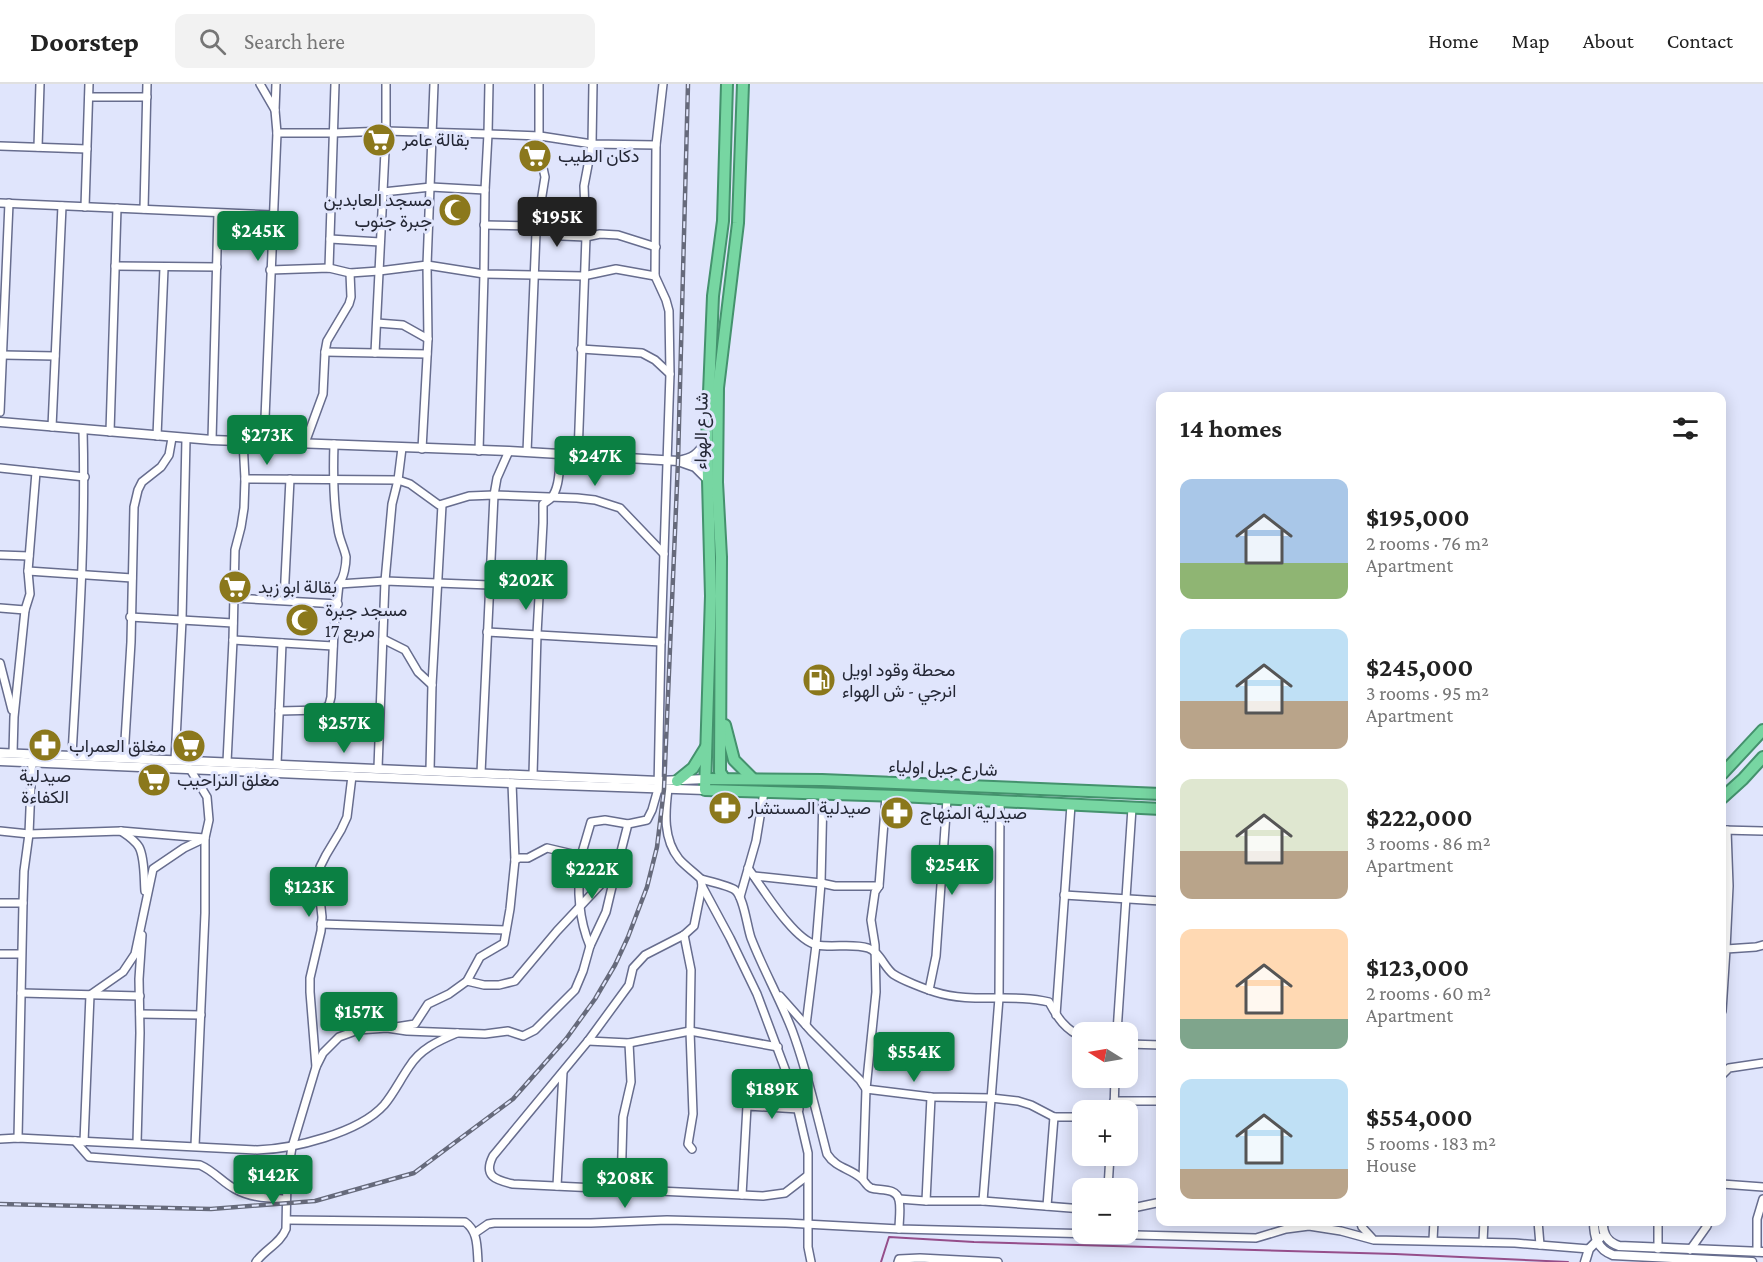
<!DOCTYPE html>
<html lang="en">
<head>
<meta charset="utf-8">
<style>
	:root { --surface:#fff; --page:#f2f2f2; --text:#222; --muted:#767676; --line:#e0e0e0; --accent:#0b8043 }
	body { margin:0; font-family:"Crimson Pro",Vazirmatn,serif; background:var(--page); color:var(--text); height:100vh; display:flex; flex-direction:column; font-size:22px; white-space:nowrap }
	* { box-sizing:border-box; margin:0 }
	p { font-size:20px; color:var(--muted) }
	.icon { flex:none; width:33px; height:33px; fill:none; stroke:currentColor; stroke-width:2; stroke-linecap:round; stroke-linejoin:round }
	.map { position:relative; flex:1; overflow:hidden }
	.sheet { position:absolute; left:1156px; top:308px; width:570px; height:834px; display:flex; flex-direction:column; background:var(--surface); border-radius:12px; box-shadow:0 3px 15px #0003 }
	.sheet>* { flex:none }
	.needle { width:39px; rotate:281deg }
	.buttons { position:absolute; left:1072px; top:938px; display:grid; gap:12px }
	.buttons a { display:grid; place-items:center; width:66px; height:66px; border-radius:12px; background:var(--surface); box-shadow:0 3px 15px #0003; font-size:30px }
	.price { position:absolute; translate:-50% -51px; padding:0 14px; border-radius:6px; background:var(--accent); color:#fff; font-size:20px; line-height:39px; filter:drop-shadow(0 2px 3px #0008) }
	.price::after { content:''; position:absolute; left:50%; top:36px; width:18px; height:14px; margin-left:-9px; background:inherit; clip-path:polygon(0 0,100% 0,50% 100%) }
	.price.current { background:#222; color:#fff }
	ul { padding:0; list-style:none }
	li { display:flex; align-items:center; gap:18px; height:150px; padding:0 24px }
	li span { display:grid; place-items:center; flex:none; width:168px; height:120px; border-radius:12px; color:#555 }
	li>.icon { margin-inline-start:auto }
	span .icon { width:72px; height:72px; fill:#fffc; stroke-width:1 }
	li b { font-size:26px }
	h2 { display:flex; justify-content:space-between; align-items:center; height:72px; padding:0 24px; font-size:26px }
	header { display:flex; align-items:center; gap:36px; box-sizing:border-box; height:84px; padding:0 30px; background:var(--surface); border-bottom:2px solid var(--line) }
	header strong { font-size:28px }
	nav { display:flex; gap:33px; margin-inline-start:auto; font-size:21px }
	.search { width:420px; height:54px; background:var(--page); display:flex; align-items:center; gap:15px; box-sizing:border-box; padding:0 21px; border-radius:12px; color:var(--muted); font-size:22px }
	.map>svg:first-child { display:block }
</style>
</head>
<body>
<header>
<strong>Doorstep</strong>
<div class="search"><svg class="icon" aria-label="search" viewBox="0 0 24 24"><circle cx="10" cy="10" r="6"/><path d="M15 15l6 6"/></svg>Search here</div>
<nav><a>Home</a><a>Map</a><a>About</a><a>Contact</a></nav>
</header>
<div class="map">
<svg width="1763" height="1178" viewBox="0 0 1763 1178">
	<rect width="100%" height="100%" fill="#e0e5fc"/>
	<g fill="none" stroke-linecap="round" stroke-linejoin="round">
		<path stroke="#954e8a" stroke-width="2" d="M881,1178L889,1153L974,1158L1395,1170L1568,1178"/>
		<defs>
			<g id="minor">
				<path d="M260,0L275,26"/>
				<path d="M89,13H147"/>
				<path d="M277,49H333L386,47L488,50L540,52L592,60L656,61"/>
				<path d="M0,62L87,65"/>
				<path d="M38,63L40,0"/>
				<path d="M383,108L431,103L485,106"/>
				<path d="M0,119L272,131"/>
				<path d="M85,123L89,0"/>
				<path d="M144,125L147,0"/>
				<path d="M484,141L536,142L559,148L562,152L586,153L600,150L618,151L656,163"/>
				<path d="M330,155L380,158"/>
				<path d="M115,182L217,183"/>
				<path d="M329,184L335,0"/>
				<path d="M270,186L329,184L350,189L379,187L427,181L484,190L583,192L616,185L655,192"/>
				<path d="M377,239L403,241L428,255"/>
				<path d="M581,265L642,269L655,276L670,290"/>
				<path d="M325,268L427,270"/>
				<path d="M375,269L386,47V0"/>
				<path d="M3,271L55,272"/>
				<path d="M0,328L9,119"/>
				<path d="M52,343L62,122"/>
				<path d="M110,348L117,124"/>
				<path d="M157,352L164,184"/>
				<path d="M212,356L218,129"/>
				<path d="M264,358L277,49L275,26L276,0"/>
				<path d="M305,359L323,310L325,268L327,257L349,220L351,213L350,189"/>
				<path d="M422,365L428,255L427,181L434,0"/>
				<path d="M479,367L484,190L485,106L488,50L489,0"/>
				<path d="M527,368L536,149L545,93L539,66V0"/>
				<path d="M578,371L586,153L584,102L592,60L593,0"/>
				<path d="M0,384L85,393"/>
				<path d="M245,395L398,396L410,400L439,421L469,412L494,411L577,414L595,416L620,424L664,470"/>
				<path d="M0,471L29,472"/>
				<path d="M28,487L132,494"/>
				<path d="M339,500L385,497L490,501"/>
				<path d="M234,514L338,520"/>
				<path d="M284,516L290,395"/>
				<path d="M0,524L25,526"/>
				<path d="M130,533L233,539"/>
				<path d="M487,548L661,558"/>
				<path d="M383,555L405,566L418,588L432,601"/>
				<path d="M233,556L333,562"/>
				<path d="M0,579L12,626"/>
				<path d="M279,627L322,626L329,621L331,613L334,547L339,500C344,493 346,481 346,473C344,463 339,455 338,445C333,417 333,389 334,360"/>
				<path d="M13,669L14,633L25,526L30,510L28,487L36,388"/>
				<path d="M72,671C78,563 86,455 83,346"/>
				<path d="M124,673L131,558L134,423L138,406L142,398L161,383L169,371L172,354"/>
				<path d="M175,676L182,536L186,355"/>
				<path d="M227,678L233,556L235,466L241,443L244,424L245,395L243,357"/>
				<path d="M277,680L282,559"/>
				<path d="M378,684L385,497L392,420L398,396L402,364"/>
				<path d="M190,685L207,713L209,736L205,754V829L195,1062"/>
				<path d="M430,686L432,601L442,421"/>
				<path d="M481,689L494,411L497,394L509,367"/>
				<path d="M533,691L537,550L543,439V420C545,418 549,417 551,414C560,404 559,383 561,370"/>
				<path d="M668,705C665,729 663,755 679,775C685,782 694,788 701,795L702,802L730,854L757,910L794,1009L808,1069V1163L811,1178"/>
				<path d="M1722,746L1763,747"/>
				<path d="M0,747L29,750L121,747L204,754"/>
				<path d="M121,747C127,751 135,756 139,763C145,774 144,796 145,807"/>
				<path d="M581,772C577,802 578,834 590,862"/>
				<path d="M515,776L519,774H528L547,764L581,772L591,738L605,736L628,740"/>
				<path d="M748,784C762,803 794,857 817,861C833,864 852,859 868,864C880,868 884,883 893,890C902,896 925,905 935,908C972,920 1012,909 1049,918C1057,933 1066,947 1083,953"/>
				<path d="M754,792L821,799L835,802H879"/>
				<path d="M701,795C708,797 730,802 735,806C744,813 747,843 751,854C763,885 780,915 792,946C807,986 816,1028 827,1070C836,1084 849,1084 861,1094C865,1097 866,1102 871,1104C880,1107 896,1103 899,1116C901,1125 899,1136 899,1145"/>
				<path d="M702,802L694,842L684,851L645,871L633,884L629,901L588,957L493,1072C483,1092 495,1096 513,1100L763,1112L785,1109L807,1092"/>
				<path d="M1064,811L1161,817"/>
				<path d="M740,813L756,757L764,708"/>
				<path d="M0,819H23"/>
				<path d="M321,840L506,846"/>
				<path d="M684,851L691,886L690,947L693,1030L688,1060L692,1065"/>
				<path d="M1726,865L1729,802L1727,746"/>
				<path d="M0,870H21"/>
				<path d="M467,897L484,901H499L515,897L557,847L617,783L628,740L647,736L652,726L658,705L661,558L670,290L669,227L666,216L655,192L656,61L663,0"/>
				<path d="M929,906L936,872L947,715"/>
				<path d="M21,909L140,912"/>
				<path d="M780,912L811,947L860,996L866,1005L931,1013L991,1014L1018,1017L1031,1021L1054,1033H1083"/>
				<path d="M1722,927L1726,865L1756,863L1763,861"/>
				<path d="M140,930L201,931"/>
				<path d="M1056,931L1071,721"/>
				<path d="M806,941L816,861L821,799L823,710"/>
				<path d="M396,943L415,940L428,920L449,910L467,897L480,873L504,859L510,825L515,776L512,699"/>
				<path d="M1117,948L1132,724"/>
				<path d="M588,957L629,959L690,947L778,963"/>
				<path d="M1128,960L1161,961"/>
				<path d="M316,983L310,908V894L321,847L322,833L318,796L320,783L326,771L341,746L347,733L352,692"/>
				<path d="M1722,991L1729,984L1763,979"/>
				<path d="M1114,1017H1161"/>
				<path d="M1114,1026L1115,993"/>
				<path d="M18,1054L23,819L24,787L29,750L32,677"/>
				<path d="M0,1055L18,1054L257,1066C293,1065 359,1049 384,1021C394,1009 400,996 409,983C420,965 438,957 457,949"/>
				<path d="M75,1057L89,1073L200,1081C214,1087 222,1098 235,1105C251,1114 268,1114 285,1115"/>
				<path d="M84,1058L90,911L123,888L135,870L153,785L184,764L205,754"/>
				<path d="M137,1059L140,949L139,895L142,851"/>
				<path d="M863,1095L866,1005L876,908L875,861L871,836L875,808L879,802L886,712"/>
				<path d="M1722,1100L1763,1103"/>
				<path d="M557,1102L563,988"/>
				<path d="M1108,1104L1110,1071"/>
				<path d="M621,1105L623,1033L631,998L629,959"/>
				<path d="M742,1111L747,1022L799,1025"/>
				<path d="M899,1115L926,1117H983L1083,1125"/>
				<path d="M926,1117L931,1013"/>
				<path d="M983,1117L999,914L1000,718"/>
				<path d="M1047,1122L1054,1033"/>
				<path d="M1128,1125L1161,1118"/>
				<path d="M287,1136L465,1138C478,1147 477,1163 478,1178"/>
				<path d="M1360,1137L1362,1143L1372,1154"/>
				<path d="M1538,1137L1540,1161"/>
				<path d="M475,1149L488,1140L494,1139H591L667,1136L786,1139L899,1145L1256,1154L1286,1145L1309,1142L1341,1147L1374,1156L1515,1159L1589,1165"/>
				<path d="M1433,1156L1434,1137"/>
				<path d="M1483,1158L1484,1137"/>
				<path d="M1658,1165V1137"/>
				<path d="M1690,1166L1707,1142L1709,1137"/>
				<path d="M1757,1168V1135L1763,1115"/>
				<path d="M256,1178C265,1165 280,1160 286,1145L287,1094L292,1063L316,983L323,969L339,953L358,946L387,944L407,947L485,950L508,947L523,952L535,946L575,906L583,887L590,862L606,828L616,786"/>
				<path d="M898,1178L899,1175L920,1174L998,1178"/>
			</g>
			<g id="tertiary">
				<path d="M0,338L212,356L509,367L678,377C695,374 697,370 707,357"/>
				<path d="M678,377L695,383L707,395"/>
				<path d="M0,669L659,697L706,695"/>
				<path d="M0,677L531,700L705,706"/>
				<path d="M1594,1137C1594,1153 1597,1165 1613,1171L1752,1178"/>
				<path d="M1603,1137C1602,1150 1607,1158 1619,1162L1763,1168"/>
				<path d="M1585,1178L1589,1165L1600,1154"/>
			</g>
			<g id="trunk">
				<path d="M727,0L723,137L713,212L707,357L711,512L705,706L899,712L1161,725"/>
				<path d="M725,641L734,676L752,694"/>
				<path d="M1722,690L1763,646"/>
				<path d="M724,694L720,688L721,473L717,398L718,304L738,139L743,0"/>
				<path d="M706,695L822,696L1161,710"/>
				<path d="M677,697L693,684L706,663"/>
				<path d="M1722,714L1743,695L1763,673"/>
			</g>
		</defs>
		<use href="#minor" stroke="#676d8e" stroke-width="10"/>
		<use href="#tertiary" stroke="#676d8e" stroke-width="11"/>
		<use href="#trunk" stroke="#44926d" stroke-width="14"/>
		<use href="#minor" stroke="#fff" stroke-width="7"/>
		<use href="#tertiary" stroke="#fff" stroke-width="8"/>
		<use href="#trunk" stroke="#77d6a2" stroke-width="10"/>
		<defs>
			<path id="rail" d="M0,1120L211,1125L315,1117L414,1089L513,1015L566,955L595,915L615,881L628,853L647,803L657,763L664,705L678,377L688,0"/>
		</defs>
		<use href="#rail" stroke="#666a7b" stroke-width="4.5"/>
		<use href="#rail" stroke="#e0e5fc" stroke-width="2" stroke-dasharray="7" stroke-linecap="butt"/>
	</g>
	<defs>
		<symbol id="supermarket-disc" viewBox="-11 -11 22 22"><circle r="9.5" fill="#8b781c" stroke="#e0e5fc"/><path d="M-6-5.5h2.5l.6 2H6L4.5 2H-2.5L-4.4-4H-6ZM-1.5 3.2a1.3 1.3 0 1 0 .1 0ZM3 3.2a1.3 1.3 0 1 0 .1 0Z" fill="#fff"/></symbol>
		<symbol id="mosque-disc" viewBox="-11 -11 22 22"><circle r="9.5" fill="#8b781c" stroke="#e0e5fc"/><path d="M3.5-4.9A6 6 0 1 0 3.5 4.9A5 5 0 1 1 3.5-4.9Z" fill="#fff"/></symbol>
		<symbol id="fuel-disc" viewBox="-11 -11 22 22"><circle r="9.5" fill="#8b781c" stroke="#e0e5fc"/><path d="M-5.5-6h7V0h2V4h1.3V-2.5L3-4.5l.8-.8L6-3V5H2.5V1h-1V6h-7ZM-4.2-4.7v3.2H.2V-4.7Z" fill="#fff"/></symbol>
		<symbol id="pharmacy-disc" viewBox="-11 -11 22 22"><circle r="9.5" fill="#8b781c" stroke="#e0e5fc"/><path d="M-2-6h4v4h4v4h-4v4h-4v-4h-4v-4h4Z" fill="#fff"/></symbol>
	</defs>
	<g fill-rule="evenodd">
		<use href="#supermarket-disc" x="360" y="37" width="38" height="38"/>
		<use href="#supermarket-disc" x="516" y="53" width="38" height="38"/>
		<use href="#mosque-disc" x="436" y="107" width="38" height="38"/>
		<use href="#supermarket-disc" x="216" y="484" width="38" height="38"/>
		<use href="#mosque-disc" x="283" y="517" width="38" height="38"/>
		<use href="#fuel-disc" x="800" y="577" width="38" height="38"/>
		<use href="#pharmacy-disc" x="26" y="642" width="38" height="38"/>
		<use href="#supermarket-disc" x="170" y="643" width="38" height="38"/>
		<use href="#supermarket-disc" x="135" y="677" width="38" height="38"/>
		<use href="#pharmacy-disc" x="706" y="705" width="38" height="38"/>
		<use href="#pharmacy-disc" x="878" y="710" width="38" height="38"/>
	</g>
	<g text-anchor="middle" stroke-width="6" stroke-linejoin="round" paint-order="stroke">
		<g font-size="18" fill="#242735" stroke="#e0e5fc" text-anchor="start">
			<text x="402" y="62">بقالة عامر</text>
			<text x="558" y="78">دكان الطيب</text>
			<text x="432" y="122" text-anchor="end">مسجد العابدين<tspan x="432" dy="21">جبرة جنوب</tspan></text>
			<text x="258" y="509">بقالة ابو زيد</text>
			<text x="325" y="532">مسجد جبرة<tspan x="325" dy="21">مربع 17</tspan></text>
			<text x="842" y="592">محطة وقود اويل<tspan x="842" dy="21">انرجي - ش الهواء</tspan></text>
			<text x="166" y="668" text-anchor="end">مغلق العمراب</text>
			<text x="45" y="698" text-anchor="middle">صيدلية<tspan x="45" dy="21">الكفاءة</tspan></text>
			<text x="177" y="702">مغلق التراحيب</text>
			<text x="748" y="730">صيدلية المستشار</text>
			<text x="920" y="735">صيدلية المنهاج</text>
		</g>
		<g font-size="18" fill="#242735" stroke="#e0e5fc">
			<text transform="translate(701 347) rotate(-89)" y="6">شارع الهواء</text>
			<text transform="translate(943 684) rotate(2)" y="6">شارع جبل اولياء</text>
		</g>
	</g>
</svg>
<div class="buttons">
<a><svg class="needle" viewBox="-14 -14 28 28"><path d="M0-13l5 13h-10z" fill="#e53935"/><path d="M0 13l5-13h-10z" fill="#767676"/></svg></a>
<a>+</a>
<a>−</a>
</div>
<b class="price current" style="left:557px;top:164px">$195K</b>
<b class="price" style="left:258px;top:178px">$245K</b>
<b class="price" style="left:267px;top:382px">$273K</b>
<b class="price" style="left:595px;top:403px">$247K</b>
<b class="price" style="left:526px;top:527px">$202K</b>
<b class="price" style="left:344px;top:670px">$257K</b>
<b class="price" style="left:952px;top:812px">$254K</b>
<b class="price" style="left:592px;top:816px">$222K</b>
<b class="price" style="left:309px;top:834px">$123K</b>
<b class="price" style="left:359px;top:959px">$157K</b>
<b class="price" style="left:914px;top:999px">$554K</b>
<b class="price" style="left:772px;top:1036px">$189K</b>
<b class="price" style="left:273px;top:1122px">$142K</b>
<b class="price" style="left:625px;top:1125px">$208K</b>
<section class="sheet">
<h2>14 homes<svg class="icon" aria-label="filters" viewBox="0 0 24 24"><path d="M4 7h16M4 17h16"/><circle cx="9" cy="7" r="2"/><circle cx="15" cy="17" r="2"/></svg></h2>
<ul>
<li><span style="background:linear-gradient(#a9c7e8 70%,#8fb573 0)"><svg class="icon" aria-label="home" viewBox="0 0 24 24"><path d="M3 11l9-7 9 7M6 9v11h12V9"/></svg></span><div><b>$195,000</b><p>2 rooms · 76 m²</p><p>Apartment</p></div></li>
<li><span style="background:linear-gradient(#bfe0f5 60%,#b9a48a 0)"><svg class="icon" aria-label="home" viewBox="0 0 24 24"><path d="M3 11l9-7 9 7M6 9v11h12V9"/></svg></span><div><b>$245,000</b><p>3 rooms · 95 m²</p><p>Apartment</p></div></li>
<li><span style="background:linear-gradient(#dfe7d0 60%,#b9a48a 0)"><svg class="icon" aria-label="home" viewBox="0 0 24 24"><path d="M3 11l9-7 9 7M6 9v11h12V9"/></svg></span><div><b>$222,000</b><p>3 rooms · 86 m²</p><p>Apartment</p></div></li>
<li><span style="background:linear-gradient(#ffd9b3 75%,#7fa58c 0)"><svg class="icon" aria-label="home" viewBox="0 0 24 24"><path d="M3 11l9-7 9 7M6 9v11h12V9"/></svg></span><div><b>$123,000</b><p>2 rooms · 60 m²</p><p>Apartment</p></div></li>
<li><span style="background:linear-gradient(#bfe0f5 75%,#b9a48a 0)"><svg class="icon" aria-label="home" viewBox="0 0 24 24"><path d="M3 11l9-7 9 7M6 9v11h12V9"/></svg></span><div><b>$554,000</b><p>5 rooms · 183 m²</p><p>House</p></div></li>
</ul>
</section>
</div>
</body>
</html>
